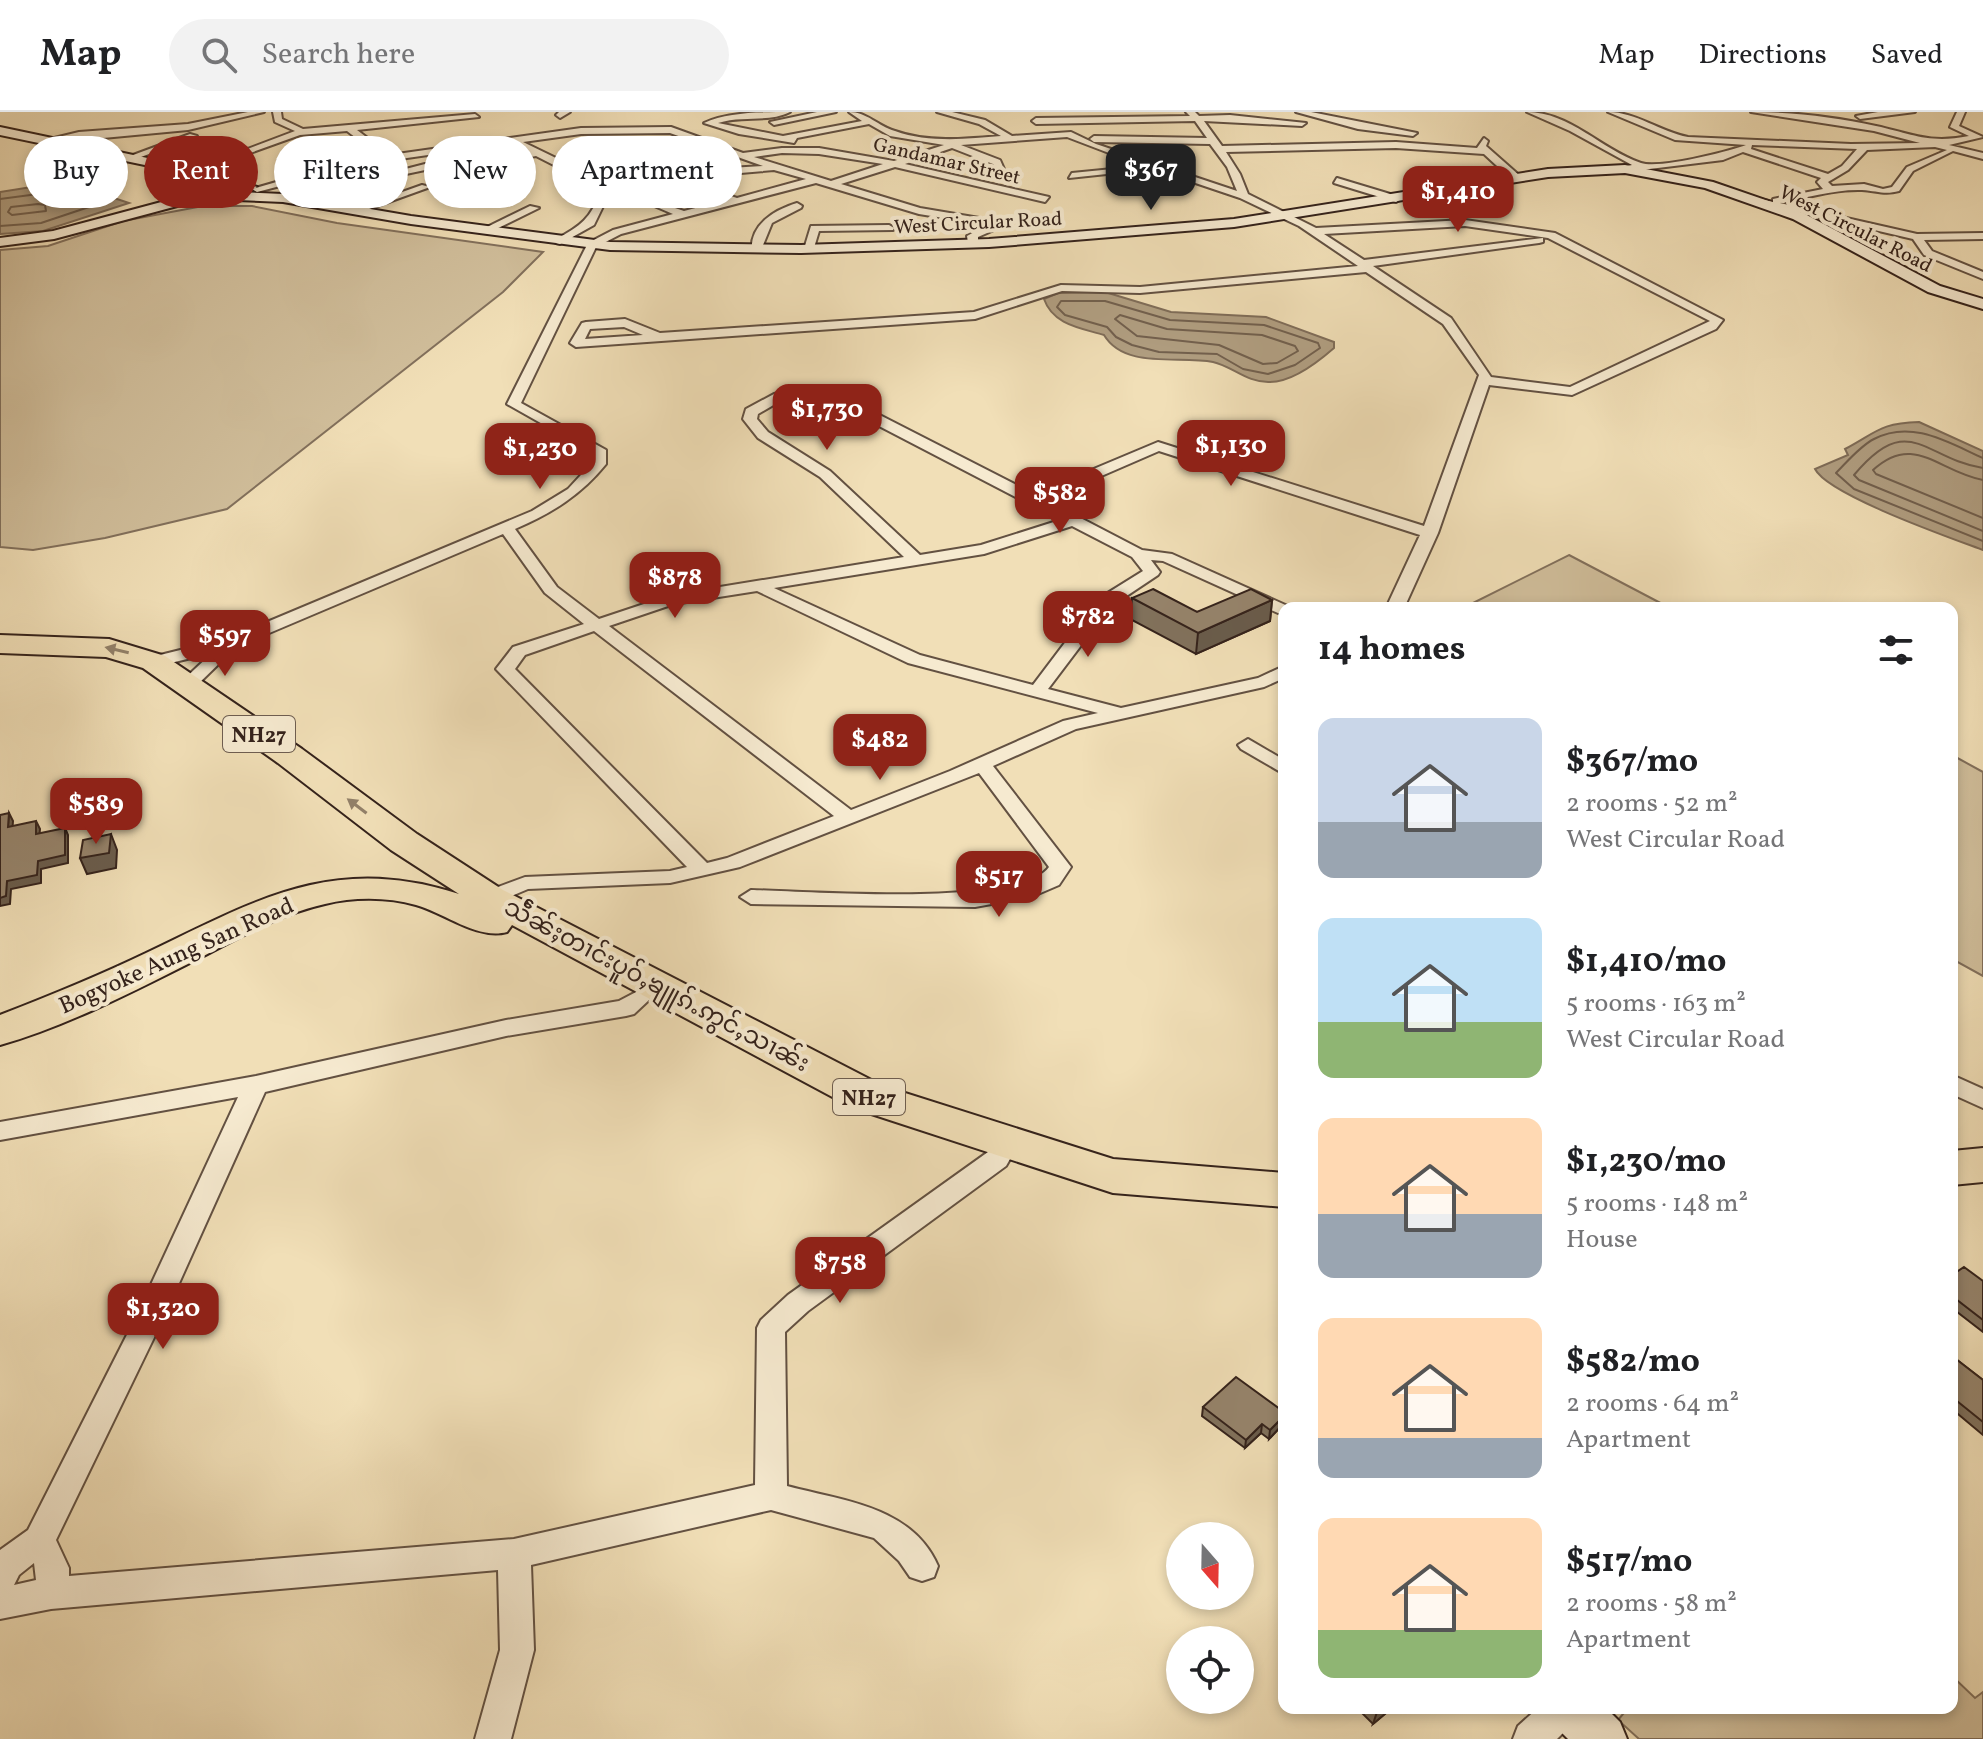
<!DOCTYPE html>
<html lang="en">
<head>
<meta charset="utf-8">
<style>
	:root { --surface:#fff; --page:#f2f2f2; --text:#202124; --muted:#757577; --line:#e0e0e0; --accent:#8f2418 }
	body { margin:0; font-family:Vollkorn,"Noto Sans Myanmar",serif; background:var(--page); color:var(--text); height:100vh; display:flex; flex-direction:column; font-size:30px; white-space:nowrap }
	* { box-sizing:border-box; margin:0 }
	p { font-size:26px; color:var(--muted) }
	.icon { flex:none; width:44px; height:44px; fill:none; stroke:currentColor; stroke-width:2; stroke-linecap:round; stroke-linejoin:round }
	.map { position:relative; flex:1; overflow:hidden }
	.drawer { position:absolute; left:1278px; top:490px; width:680px; height:1112px; display:flex; flex-direction:column; background:var(--surface); border-radius:16px; box-shadow:0 4px 12px #0003 }
	.drawer>* { flex:none }
	.top-card { position:absolute; left:24px; top:24px; width:760px; height:72px; display:flex; gap:16px }
	.needle { width:52px; rotate:160deg }
	.fabs { position:absolute; left:1166px; top:1410px; display:grid; gap:16px }
	.fabs a { display:grid; place-items:center; width:88px; height:88px; border-radius:50%; background:var(--surface); box-shadow:0 4px 12px #0003; font-size:40px }
	.price { position:absolute; translate:-50% -68px; padding:0 18px; border-radius:16px; background:var(--accent); color:#fff; font-size:26px; line-height:52px; filter:drop-shadow(0 2px 4px #0008) }
	.price::after { content:''; position:absolute; left:50%; top:48px; width:24px; height:18px; margin-left:-12px; background:inherit; clip-path:polygon(0 0,100% 0,50% 100%) }
	.price.on { background:#222; color:#fff }
	ul { padding:0; list-style:none }
	li { display:flex; align-items:center; gap:24px; height:200px; padding:0 40px }
	li span { display:grid; place-items:center; flex:none; width:224px; height:160px; border-radius:16px; color:#555 }
	li>.icon { margin-inline-start:auto }
	span .icon { width:96px; height:96px; fill:#fffc; stroke-width:1 }
	li b { font-size:34px }
	h2 { display:flex; justify-content:space-between; align-items:center; height:96px; padding:0 40px; font-size:34px }
	.chip { padding:0 28px; border-radius:36px; background:var(--surface); box-shadow:0 4px 12px #0003; font-size:28px; line-height:72px }
	.chip.on { background:var(--accent); color:#fff }
	header { display:flex; align-items:center; gap:48px; box-sizing:border-box; height:112px; padding:0 40px; background:var(--surface); border-bottom:2px solid var(--line) }
	header strong { font-size:38px }
	nav { display:flex; gap:44px; margin-inline-start:auto; font-size:28px }
	.search { width:560px; height:72px; background:var(--page); display:flex; align-items:center; gap:20px; box-sizing:border-box; padding:0 28px; border-radius:44px; color:var(--muted); font-size:30px }
	.map>svg:first-child { display:block }
</style>
</head>
<body>
<header>
<strong>Map</strong>
<div class="search"><svg class="icon" aria-label="search" viewBox="0 0 24 24"><circle cx="10" cy="10" r="6"/><path d="M15 15l6 6"/></svg>Search here</div>
<nav><a>Map</a><a>Directions</a><a>Saved</a></nav>
</header>
<div class="map">
<svg width="1983" height="1627" viewBox="0 0 1983 1627">
	<rect width="100%" height="100%" fill="#f1dfb7"/>
	<filter id="stains"><feTurbulence type="fractalNoise" baseFrequency=".0025" numOctaves="4"/><feColorMatrix values="0 0 0 0 .2 0 0 0 0 .09 0 0 0 0 .02 0 0 0 .5 -.17"/></filter>
	<radialGradient id="worn" r=".72"><stop offset=".6" stop-color="#630" stop-opacity="0"/><stop offset="1" stop-color="#630" stop-opacity=".3"/></radialGradient>
	<g fill="#d1bf9c" stroke="#82705c" stroke-width="2">
		<path d="M203,94H252L337,111L543,140L503,180L227,397L105,426L33,438L0,435V138L48,134L123,109Z"/>
		<path d="M1569,443L1670,496H1463Z"/>
		<path d="M1952,643L1983,660V864L1952,847Z"/>
		<path d="M1952,1564L1975,1586L1983,1580V1627H1639L1618,1608L1628,1596H1952Z"/>
	</g>
	<g fill="#b19f82" stroke="#7f6d59" stroke-width="2">
		<path d="M38,74L105,83L129,91L43,119L0,122V80Z"/>
		<path d="M1105,180L1171,200L1266,205L1334,230V236C1318,250 1293,270 1270,270C1247,271 1232,254 1213,250C1180,243 1125,258 1104,223C1081,216 1053,213 1044,187L1058,181Z"/>
		<path d="M1919,310L1983,339V438C1951,426 1828,383 1815,357L1848,343L1845,337C1877,320 1880,311 1919,310Z"/>
	</g>
	<g fill="none" stroke-linecap="round" stroke-linejoin="round">
		<g stroke="#72604e" stroke-width="2">
			<path d="M0,87L38,82L92,89L95,93L41,111L0,114"/>
			<path d="M38,92L45,93L46,99L12,103L8,100L11,95Z"/>
			<path d="M1061,189H1105L1170,208L1264,213L1318,231L1320,236L1295,253L1268,262L1243,257L1217,242L1159,240L1132,233L1116,225L1107,215L1065,203L1057,195Z"/>
			<path d="M1120,203L1167,217L1262,223L1295,234L1298,239L1277,251L1263,252L1219,233L1137,224L1115,207Z"/>
			<path d="M1983,346C1949,331 1912,307 1874,327C1860,334 1847,350 1836,361L1854,377L1983,429"/>
			<path d="M1983,356C1924,347 1909,297 1854,363L1859,368L1983,419"/>
			<path d="M1983,368C1939,360 1914,320 1873,358L1876,362L1983,406"/>
		</g>
		<defs>
			<g id="street">
				<path d="M248,0H264L188,18L50,31L46,28L79,20L188,12Z"/>
				<path d="M273,0H281L282,7L303,17L475,2L479,5L357,18L390,43L581,16L671,15L743,41L782,36H819L894,49L944,33L890,24L869,12L797,26L794,31L739,22L704,11C728,0 762,0 790,0C768,11 744,3 718,11L783,24L862,9L849,0C867,0 878,14 895,19C928,31 967,27 1001,24L979,12L937,0H952L985,8L1012,24L1071,20L1096,32L1237,79L1227,55L1210,32L1094,30L1090,27L1094,24L1207,26L1195,9L1036,12L1032,9L1036,6L1190,4L1186,0H1195L1199,4L1230,3L1306,11L1302,14L1204,9L1222,34L1396,30L1477,36L1484,26L1488,29L1486,34L1520,64V68L1509,65L1484,42L1396,36L1226,40L1240,62L1248,82L1316,116L1465,108L1555,121L1723,208L1716,217L1572,283L1489,273L1438,421L1404,496H1386L1420,423L1159,339L1046,388L1142,438L1172,442L1292,496H1284V502L1278,501L1163,449L1151,448L1160,460L1158,463L1110,495L1048,577L1121,596L1258,566L1284,554V566L1264,575L1076,617L993,654L1071,755L1059,773L1031,785L975,795L751,792L740,785L751,778C805,779 1021,796 1049,755L979,661L740,755L670,771L528,777L490,793L479,786L482,781L525,765L670,759L687,755L496,557L513,535L584,512L545,481L503,422L236,535L194,576H182L179,572L212,541L154,555L145,550L148,546L229,526L532,399L568,377L592,351V340L507,292L588,131L613,118L673,102L645,90V86L684,99L726,88L684,73V69L737,86L806,67L774,58L729,62L680,48L641,55L672,67L666,71L609,82L594,113L560,132L556,131V127C580,115 592,105 600,80L597,75L536,44L465,57L460,54L529,40L512,31L393,48L394,60L425,52L458,60V64L425,58L387,66L359,78L298,92L294,91V87L353,74L385,61L384,47L257,80L252,77L311,60L278,53V49L323,57L378,43L347,19L300,23L192,62V58L295,19L275,10ZM670,21L763,54L729,56L680,42L626,52V56L657,67L608,76L604,71L566,51L641,40L644,35L558,47L523,30L581,22ZM1067,25L1143,54L1072,61L1069,66L1154,57L1240,86L1299,114L1358,154L1140,175L1061,173L974,200L660,221L625,207L586,210L582,211L570,231L576,235L975,207L1062,179L1140,181L1366,160L1443,212L1479,263L1424,414L1158,330L1034,382L864,295L822,281L791,278L774,282L746,297L743,307L758,326L820,365L904,445L671,483L599,507L557,475L515,417C552,401 581,383 606,352V338L521,291L596,135L621,122L816,71L919,102L987,113L967,124L968,131L973,134L978,131V125L1003,114V110L920,96L841,72L895,55L1045,90L1049,85L905,52L952,36L993,52L999,60L1004,57L1000,48L961,33ZM782,41L819,42L883,52L831,69L754,45ZM1465,114L1548,126L1710,209L1570,275L1491,265L1451,206L1373,154L1539,131L1543,130V126L1364,148L1324,122ZM624,215L643,223L585,227L590,217ZM804,286L854,301L1060,408L981,433L920,443L830,359L768,320L757,307L758,302L782,288ZM1072,414L1132,445L1143,459L1098,487L1033,573L920,543L774,476L984,442ZM757,479L908,551L1098,601L1063,609L950,659L851,698L609,514L674,492ZM594,519L834,704L727,746L707,751L515,557L525,543Z"/>
				<path d="M559,0H570L560,6L556,3Z"/>
				<path d="M817,0H836L774,13L770,10Z"/>
				<path d="M1296,0H1311L1417,21L1413,24L1358,17Z"/>
				<path d="M1527,0C1570,0 1602,38 1641,51C1659,57 1727,40 1746,33L1675,28L1608,0C1636,0 1661,20 1688,25L1851,32L1920,31L1874,19L1751,0C1792,0 1836,5 1876,14C1913,22 1929,32 1969,24L1950,15L1957,0H1965L1959,14L1983,25L1949,33L1983,41V47L1953,39L1913,59L1899,79C1885,83 1877,79 1862,78C1835,77 1806,86 1780,91L1917,122L1983,121V127L1924,128L1932,139L1983,160V167L1924,143L1913,127L1755,90L1760,87L1773,90V87L1823,77L1817,70L1821,66L1743,40L1723,48L1625,60L1622,55L1632,53L1570,19ZM1752,33L1857,37L1842,54L1828,62L1751,37ZM1935,35L1947,38L1907,55L1892,75L1883,77L1864,72L1832,74L1828,70L1848,58L1867,38Z"/>
				<path d="M1878,0H1915L1860,7L1856,4Z"/>
				<path d="M190,22L197,24L133,48L125,46Z"/>
				<path d="M1337,66L1400,85L1401,87L1396,90L1334,71Z"/>
				<path d="M422,73L430,75L358,101L349,99Z"/>
				<path d="M797,91L802,94L801,96L772,111L761,138L752,140C749,113 774,98 797,91Z"/>
				<path d="M530,94L539,96L490,120L481,118Z"/>
				<path d="M889,113L894,116L893,118L819,119L813,139L804,137L811,114Z"/>
				<path d="M1248,627L1284,648V662L1241,637L1238,633Z"/>
				<path d="M638,879L646,882L650,887L634,902L626,904L506,924L265,980L163,1207L56,1428L69,1456V1464L514,1427L755,1373L757,1216L761,1208L788,1183L988,1040L997,1037L1006,1040L1010,1047L1006,1054L808,1199L785,1220L787,1374C843,1389 912,1394 938,1454L934,1465L922,1469L910,1465L899,1449L874,1426L771,1398L531,1453L534,1538L511,1627H475L500,1538L498,1458L51,1497L0,1507V1438L28,1418L135,1207L238,985L0,1028V1010L256,964L506,908L619,889ZM34,1451L36,1468L14,1473L19,1463Z"/>
				<path d="M1952,963L1983,977V996L1952,982Z"/>
				<path d="M1538,1596H1581L1576,1608L1557,1627H1513L1518,1614Z"/>
			</g>
			<g id="secondary">
				<path d="M0,15L195,56L257,75L250,79L193,63L0,23Z"/>
				<path d="M1625,53L1713,70L1803,101L1940,174L1983,187V197L1928,180L1793,107L1705,76L1625,61L1548,65L1234,115L989,135L801,141L610,138L411,112L283,90L237,88L181,93L54,127L0,134V126L53,119L180,85L237,80L283,82L411,104L610,130L801,133L989,127L1234,107L1548,57Z"/>
				<path d="M1547,1596H1606L1620,1610L1627,1627H1568L1554,1613Z"/>
			</g>
			<g id="highway">
				<path d="M0,523L109,527L165,544L302,637L417,722L503,778L883,974L1113,1047L1284,1061V1095L1113,1081L853,996L512,813L507,820C477,828 445,801 416,793C387,785 354,785 325,792C280,802 237,827 196,848C134,879 67,914 0,933V903C49,884 98,864 146,841C257,788 333,741 459,782L391,738L278,651L143,556L106,545L0,541Z"/>
				<path d="M1983,1036V1070L1952,1073V1039Z"/>
			</g>
		</defs>
		<use href="#street" stroke="#635142" stroke-width="4"/>
		<use href="#secondary" stroke="#34221b" stroke-width="4"/>
		<use href="#highway" stroke="#34221b" stroke-width="4"/>
		<use href="#street" fill="#f6ead0" fill-rule="evenodd"/>
		<use href="#secondary" fill="#f6ead0" fill-rule="evenodd"/>
		<use href="#highway" fill="#f1dfb7" fill-rule="evenodd"/>
	</g>
	<g fill="#81725d" stroke="#34221b" stroke-width="2">
		<path d="M1132,486L1197,500L1272,488L1270,509L1196,542L1130,507Z"/>
		<path d="M1952,1163L1983,1169V1220L1952,1196Z"/>
		<path d="M1952,1244L1983,1268V1323L1952,1297Z"/>
		<path d="M1203,1295L1284,1300V1311L1269,1327L1261,1321L1245,1336L1202,1304Z"/>
		<path d="M1357,1596H1392L1373,1612Z"/>
	</g>
	<g fill="#695c4c" stroke="#34221b" stroke-width="2">
		<path d="M1272,488L1270,509L1196,542L1198,521Z"/>
		<path d="M9,701L13,709L12,723L8,715Z"/>
		<path d="M36,709L40,717L39,729L36,722Z"/>
		<path d="M65,716L68,723V751L41,757V771L11,777L10,792L0,794V786L7,769L38,749Z"/>
		<path d="M111,722L117,738L116,756L87,762L80,746Z"/>
		<path d="M1284,1304V1311L1269,1327L1270,1318Z"/>
		<path d="M1262,1312L1261,1321L1245,1336L1246,1328Z"/>
		<path d="M1378,1596H1392L1373,1612L1378,1597Z"/>
	</g>
	<g fill="#96846c" stroke="#34221b" stroke-width="2">
		<path d="M1153,477L1197,500L1251,477L1272,488L1198,521L1132,486Z"/>
		<path d="M9,701L8,715L36,709V722L65,716V743L38,749L37,763L7,769L6,784L0,786V703Z"/>
		<path d="M111,722L109,741L80,746L83,728Z"/>
		<path d="M1964,1155L1983,1169V1208L1952,1184V1163Z"/>
		<path d="M1952,1244L1983,1268V1310L1952,1285Z"/>
		<path d="M1236,1265L1284,1300V1304L1270,1318L1262,1312L1246,1328L1203,1295Z"/>
	</g>
	<defs><path id="oneway-solid" d="M-6-.8H1V-3.2L6.5 0L1 3.2V.8H-6Z" transform="scale(2)"/></defs>
	<g fill="#928069">
		<use href="#oneway-solid" transform="translate(117 538) rotate(-167)"/>
		<use href="#oneway-solid" transform="translate(357 694) rotate(-143)"/>
	</g>
	<g text-anchor="middle" stroke-width="8" stroke-linejoin="round" paint-order="stroke">
		<g font-size="20" fill="#34221b" stroke="#f6ead0">
			<text transform="translate(947 48) rotate(13)" y="7">Gandamar Street</text>
			<text transform="translate(978 110) rotate(-3)" y="7">West Circular Road</text>
			<text transform="translate(1856 116) rotate(27)" y="7">West Circular Road</text>
		</g>
		<g fill="#f6ead0" stroke="#6e5e51" stroke-width="2">
			<rect x="223" y="604" width="72" height="36" rx="6"/>
			<rect x="833" y="967" width="72" height="36" rx="6"/>
		</g>
		<g font-size="22" font-weight="bold" fill="#34221b">
			<text x="259" y="630">NH27</text>
			<text x="869" y="993">NH27</text>
		</g>
		<g font-size="24" fill="#34221b" stroke="#f6ead0">
			<text transform="translate(176 843) rotate(-24)" y="8">Bogyoke Aung San Road</text>
			<text transform="translate(657 873) rotate(28)" y="8">သဵႅၼ်ႈတၢင်းပူဝ်ႇၶျူၵ်ႉဢွင်ႇသၢၼ်း</text>
		</g>
	</g>
	<rect width="100%" height="100%" filter="url(#stains)"/>
	<rect width="100%" height="100%" fill="url(#worn)"/>
</svg>
<div class="fabs">
<a><svg class="needle" viewBox="-14 -14 28 28"><path d="M0-13l5 13h-10z" fill="#e53935"/><path d="M0 13l5-13h-10z" fill="#757577"/></svg></a>
<a><svg class="icon" aria-label="locate" viewBox="0 0 24 24"><circle cx="12" cy="12" r="6"/><path d="M12 2v4M12 18v4M2 12h4M18 12h4"/></svg></a>
</div>
<b class="price on" style="left:1151px;top:100px">$367</b>
<b class="price" style="left:1458px;top:122px">$1,410</b>
<b class="price" style="left:827px;top:340px">$1,730</b>
<b class="price" style="left:1231px;top:376px">$1,130</b>
<b class="price" style="left:540px;top:379px">$1,230</b>
<b class="price" style="left:1060px;top:423px">$582</b>
<b class="price" style="left:675px;top:508px">$878</b>
<b class="price" style="left:1088px;top:547px">$782</b>
<b class="price" style="left:225px;top:566px">$597</b>
<b class="price" style="left:880px;top:670px">$482</b>
<b class="price" style="left:96px;top:734px">$589</b>
<b class="price" style="left:999px;top:807px">$517</b>
<b class="price" style="left:840px;top:1193px">$758</b>
<b class="price" style="left:163px;top:1239px">$1,320</b>
<div class="top-card">
<a class="chip">Buy</a>
<a class="chip on">Rent</a>
<a class="chip">Filters</a>
<a class="chip">New</a>
<a class="chip">Apartment</a>
</div>
<section class="drawer">
<h2>14 homes<svg class="icon" aria-label="filters" viewBox="0 0 24 24"><path d="M4 7h16M4 17h16"/><circle cx="9" cy="7" r="2"/><circle cx="15" cy="17" r="2"/></svg></h2>
<ul>
<li><span style="background:linear-gradient(#c9d6e8 65%,#9aa5b1 0)"><svg class="icon" aria-label="home" viewBox="0 0 24 24"><path d="M3 11l9-7 9 7M6 9v11h12V9"/></svg></span><div><b>$367/mo</b><p>2 rooms · 52 m²</p><p>West Circular Road</p></div></li>
<li><span style="background:linear-gradient(#bfe0f5 65%,#8fb573 0)"><svg class="icon" aria-label="home" viewBox="0 0 24 24"><path d="M3 11l9-7 9 7M6 9v11h12V9"/></svg></span><div><b>$1,410/mo</b><p>5 rooms · 163 m²</p><p>West Circular Road</p></div></li>
<li><span style="background:linear-gradient(#ffd9b3 60%,#9aa5b1 0)"><svg class="icon" aria-label="home" viewBox="0 0 24 24"><path d="M3 11l9-7 9 7M6 9v11h12V9"/></svg></span><div><b>$1,230/mo</b><p>5 rooms · 148 m²</p><p>House</p></div></li>
<li><span style="background:linear-gradient(#ffd9b3 75%,#9aa5b1 0)"><svg class="icon" aria-label="home" viewBox="0 0 24 24"><path d="M3 11l9-7 9 7M6 9v11h12V9"/></svg></span><div><b>$582/mo</b><p>2 rooms · 64 m²</p><p>Apartment</p></div></li>
<li><span style="background:linear-gradient(#ffd9b3 70%,#8fb573 0)"><svg class="icon" aria-label="home" viewBox="0 0 24 24"><path d="M3 11l9-7 9 7M6 9v11h12V9"/></svg></span><div><b>$517/mo</b><p>2 rooms · 58 m²</p><p>Apartment</p></div></li>
</ul>
</section>
</div>
</body>
</html>
